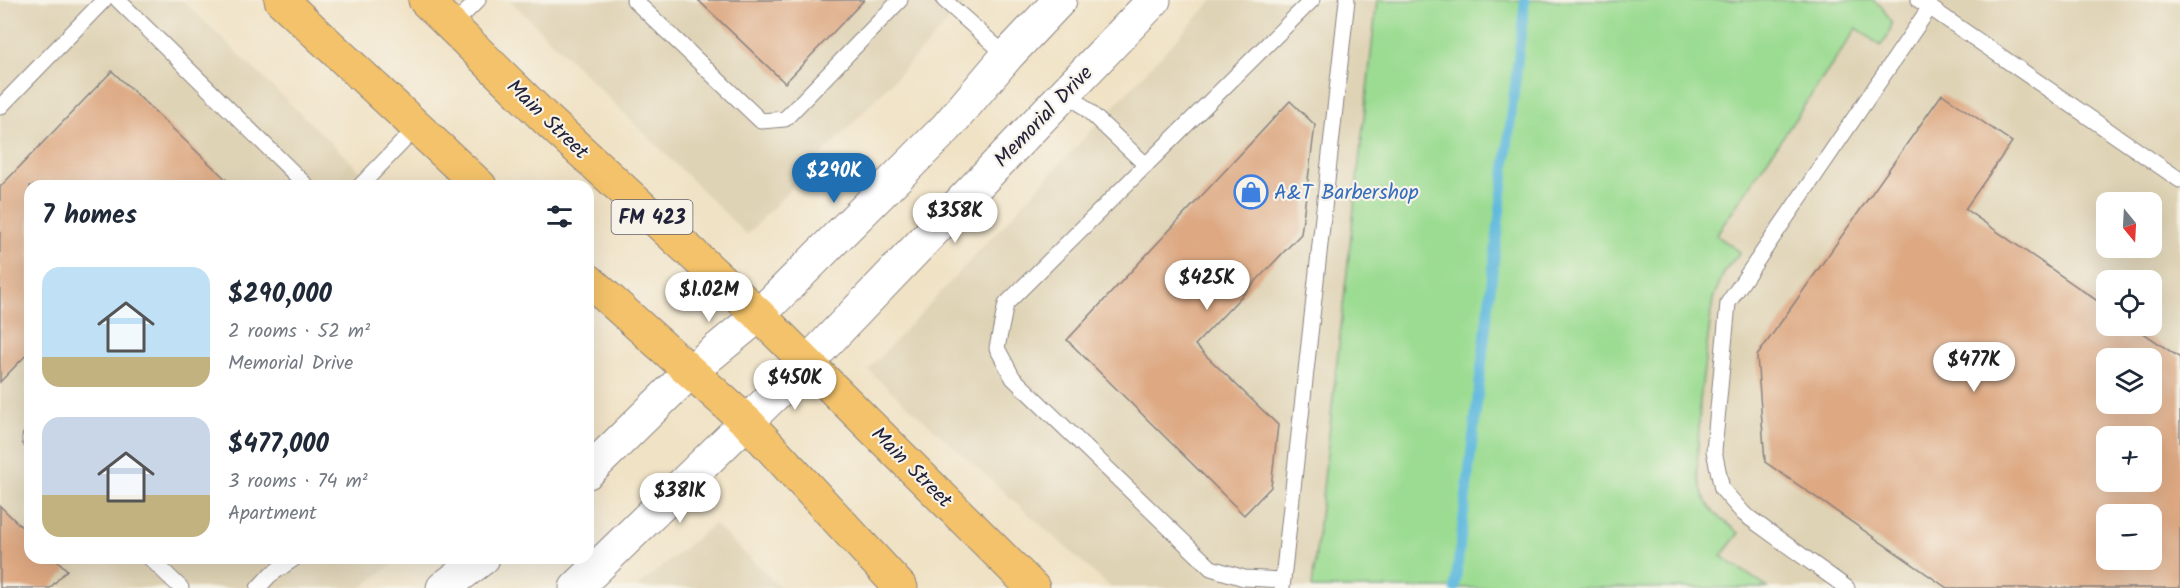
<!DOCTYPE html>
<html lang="en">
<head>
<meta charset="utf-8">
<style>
	:root { --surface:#fff; --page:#f2f2f3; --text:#1f2937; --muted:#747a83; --accent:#1f6fb2 }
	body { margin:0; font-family:Kalam,sans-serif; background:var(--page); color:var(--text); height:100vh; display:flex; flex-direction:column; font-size:22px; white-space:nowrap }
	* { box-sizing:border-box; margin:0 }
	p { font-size:20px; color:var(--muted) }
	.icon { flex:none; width:33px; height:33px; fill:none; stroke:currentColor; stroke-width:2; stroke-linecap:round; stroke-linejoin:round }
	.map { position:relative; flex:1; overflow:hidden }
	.drawer { position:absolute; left:24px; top:180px; width:570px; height:384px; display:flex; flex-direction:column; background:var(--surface); border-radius:18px; box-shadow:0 6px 24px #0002 }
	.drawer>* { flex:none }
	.needle { width:39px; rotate:162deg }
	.controls { position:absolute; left:2096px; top:192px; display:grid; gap:12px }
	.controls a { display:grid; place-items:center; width:66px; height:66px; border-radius:12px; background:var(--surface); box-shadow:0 6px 24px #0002; font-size:30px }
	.price { position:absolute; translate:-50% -51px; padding:0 14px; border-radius:21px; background:#fff; color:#222; font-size:20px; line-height:39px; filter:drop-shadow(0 2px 3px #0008) }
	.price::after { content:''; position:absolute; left:50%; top:36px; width:18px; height:14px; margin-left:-9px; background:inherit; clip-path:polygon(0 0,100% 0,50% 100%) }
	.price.current { background:var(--accent); color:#fff }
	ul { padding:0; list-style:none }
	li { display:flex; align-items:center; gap:18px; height:150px; padding:0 18px }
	li span { display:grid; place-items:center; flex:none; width:168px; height:120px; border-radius:18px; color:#555 }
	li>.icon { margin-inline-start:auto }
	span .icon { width:72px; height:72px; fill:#fffc; stroke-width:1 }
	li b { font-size:26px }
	h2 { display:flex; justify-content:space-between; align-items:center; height:72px; padding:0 18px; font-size:26px }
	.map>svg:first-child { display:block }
</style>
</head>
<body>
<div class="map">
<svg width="2180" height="588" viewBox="0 0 2180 588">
	<rect width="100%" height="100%" fill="#f7f3e8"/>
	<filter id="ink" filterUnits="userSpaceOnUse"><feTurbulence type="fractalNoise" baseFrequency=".0167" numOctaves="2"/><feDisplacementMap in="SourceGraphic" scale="12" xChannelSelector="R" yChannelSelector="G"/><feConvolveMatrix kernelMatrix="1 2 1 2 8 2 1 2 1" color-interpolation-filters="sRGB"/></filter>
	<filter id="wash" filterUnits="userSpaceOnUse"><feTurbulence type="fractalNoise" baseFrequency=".008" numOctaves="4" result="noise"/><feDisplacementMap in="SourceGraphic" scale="24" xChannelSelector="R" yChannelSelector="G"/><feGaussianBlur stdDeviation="1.35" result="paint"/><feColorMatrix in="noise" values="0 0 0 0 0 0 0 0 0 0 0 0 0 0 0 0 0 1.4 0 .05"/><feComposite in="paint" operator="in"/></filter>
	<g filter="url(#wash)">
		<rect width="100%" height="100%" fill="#f0e2c5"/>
		<g fill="#dfd3b5" fill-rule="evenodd">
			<path d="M0,0H182L376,186H30V558H401L361,588H0Z"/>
			<path d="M510,0H969L747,235Z"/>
			<path d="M1213,0H1377L1312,588H1111L868,370Z"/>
			<path d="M1873,0H2180V588H1768L1721,556L1738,533L1714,513L1704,497L1697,473L1700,400L1713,299L1724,272L1740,252L1715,235L1858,29L1880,45L1882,7ZM2106,202H2151V248H2106ZM2106,280H2151V326H2106ZM2106,358H2151V404H2106ZM2106,436H2151V482H2106ZM2106,514H2151V560H2106Z"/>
			<path d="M714,524L781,588H636Z"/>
		</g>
		<path fill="#9bdc92" stroke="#5e7f66" stroke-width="1.5" d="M1377,0H1873L1882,7L1892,24L1887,38L1880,46L1857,28L1716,235L1740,252L1724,272L1713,299L1700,400L1697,473L1704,497L1714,513L1739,533L1721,556L1768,588H1312Z"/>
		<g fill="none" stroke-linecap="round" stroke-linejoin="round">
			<path stroke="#61b9de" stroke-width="10" d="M1455,588L1525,0"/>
		</g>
		<g id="blocks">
			<g fill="#dda882" fill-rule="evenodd">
				<path d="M698,0H864L785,83Z"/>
				<path d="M112,71L233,186H30V351L0,382V187Z"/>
				<path d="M1942,94L2012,142L1965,209L2106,307V326H2133L2180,358V588H1947L1765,462L1757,356ZM2106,358H2151V404H2106ZM2106,436H2151V482H2106ZM2106,514H2151V560H2106Z"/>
				<path d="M1290,101L1315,125L1301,234L1195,345L1278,425L1271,487L1244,515L1067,340Z"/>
				<path d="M0,506L30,535V558H55L67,570L50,588H0Z"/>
			</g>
		</g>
	</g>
	<g filter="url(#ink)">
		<use href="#blocks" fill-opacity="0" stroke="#898280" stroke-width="1.5"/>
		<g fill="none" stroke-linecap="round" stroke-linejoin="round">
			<defs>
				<g id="service">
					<path d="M118,0L307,186"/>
					<path d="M634,0L761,121L785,119L900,0"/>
					<path d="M944,0L1007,56"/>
					<path d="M1919,0L2180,180"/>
					<path d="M452,26L478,0"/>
					<path d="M1067,91L1146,165"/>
					<path d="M0,107L104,0"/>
					<path d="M360,186L416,128"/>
					<path d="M30,437V441"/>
					<path d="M150,558L181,588"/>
					<path d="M1282,580L1244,578L1211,568L1013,378L997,348L1006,304L1312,0"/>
					<path d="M258,588L270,575L295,558"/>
					<path d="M1282,588L1347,0"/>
					<path d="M1847,588L1744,514L1722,489L1714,451L1728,303L1930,7"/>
				</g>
				<g id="tertiary">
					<path d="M588,472L692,370L759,315L946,128L1007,56L1060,0"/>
					<path d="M443,588L483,558"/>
					<path d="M576,588L807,363L1154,0"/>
				</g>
				<g id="primary">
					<path d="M281,0L480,186"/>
					<path d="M425,0L546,119L759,315L1033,588"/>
					<path d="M588,280L748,423L901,588"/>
				</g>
			</defs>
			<use href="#service" stroke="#898280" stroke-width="17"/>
			<use href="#tertiary" stroke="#898280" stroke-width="35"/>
			<use href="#primary" stroke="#898280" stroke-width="35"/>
			<use href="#service" stroke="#fff" stroke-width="15"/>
			<use href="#tertiary" stroke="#fff" stroke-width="33"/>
			<use href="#primary" stroke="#f3c26a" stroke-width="33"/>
		</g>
	</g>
	<defs>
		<symbol id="shop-ring" viewBox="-11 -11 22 22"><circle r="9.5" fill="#f7f3e8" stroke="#3f7fe0" stroke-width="1.5"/><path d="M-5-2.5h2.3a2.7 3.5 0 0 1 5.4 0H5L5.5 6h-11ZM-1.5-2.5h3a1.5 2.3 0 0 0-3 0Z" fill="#3f7fe0"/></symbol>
	</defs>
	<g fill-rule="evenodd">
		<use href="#shop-ring" x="1232" y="173" width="38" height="38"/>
	</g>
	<g text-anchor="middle" stroke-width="4.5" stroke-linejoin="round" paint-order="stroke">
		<rect fill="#f7f3e8" stroke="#62616f" stroke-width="1.5" x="611.5" y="200" width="81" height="34" rx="4.5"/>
		<g font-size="20" font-weight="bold" fill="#22223b">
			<text x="652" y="224">FM 423</text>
		</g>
		<g font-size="21" fill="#22223b" stroke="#f7f3e8">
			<text transform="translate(1043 116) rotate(-46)" y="7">Memorial Drive</text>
			<text transform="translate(548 119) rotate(44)" y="7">Main Street</text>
			<text transform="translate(912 467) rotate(45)" y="7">Main Street</text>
		</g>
		<g font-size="21" fill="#366cbe" stroke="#f7f3e8" text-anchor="start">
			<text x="1274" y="199">A&amp;T Barbershop</text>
		</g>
	</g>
</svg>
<div class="controls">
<a><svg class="needle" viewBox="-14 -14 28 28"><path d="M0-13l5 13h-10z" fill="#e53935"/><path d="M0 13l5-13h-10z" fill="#747a83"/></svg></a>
<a><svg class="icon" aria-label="locate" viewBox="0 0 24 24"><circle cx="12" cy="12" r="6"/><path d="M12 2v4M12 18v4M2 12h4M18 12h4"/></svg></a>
<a><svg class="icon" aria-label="layers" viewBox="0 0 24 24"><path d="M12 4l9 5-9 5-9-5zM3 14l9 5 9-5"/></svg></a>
<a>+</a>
<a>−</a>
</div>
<b class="price current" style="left:834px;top:204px">$290K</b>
<b class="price" style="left:955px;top:244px">$358K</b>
<b class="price" style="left:1207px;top:311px">$425K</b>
<b class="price" style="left:709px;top:323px">$1.02M</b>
<b class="price" style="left:1974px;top:393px">$477K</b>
<b class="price" style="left:795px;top:411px">$450K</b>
<b class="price" style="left:680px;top:524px">$381K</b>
<section class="drawer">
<h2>7 homes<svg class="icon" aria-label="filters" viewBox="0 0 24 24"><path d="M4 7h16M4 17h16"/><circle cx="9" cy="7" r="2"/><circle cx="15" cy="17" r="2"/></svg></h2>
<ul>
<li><span style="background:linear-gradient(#bfe0f5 75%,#c2b280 0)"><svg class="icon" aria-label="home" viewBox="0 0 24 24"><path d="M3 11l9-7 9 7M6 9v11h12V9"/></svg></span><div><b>$290,000</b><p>2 rooms · 52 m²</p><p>Memorial Drive</p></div></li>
<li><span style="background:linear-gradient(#c9d6e8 65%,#c2b280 0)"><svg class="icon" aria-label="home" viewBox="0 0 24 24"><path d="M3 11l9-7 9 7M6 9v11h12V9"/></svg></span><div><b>$477,000</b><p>3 rooms · 74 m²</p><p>Apartment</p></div></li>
</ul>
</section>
</div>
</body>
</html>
